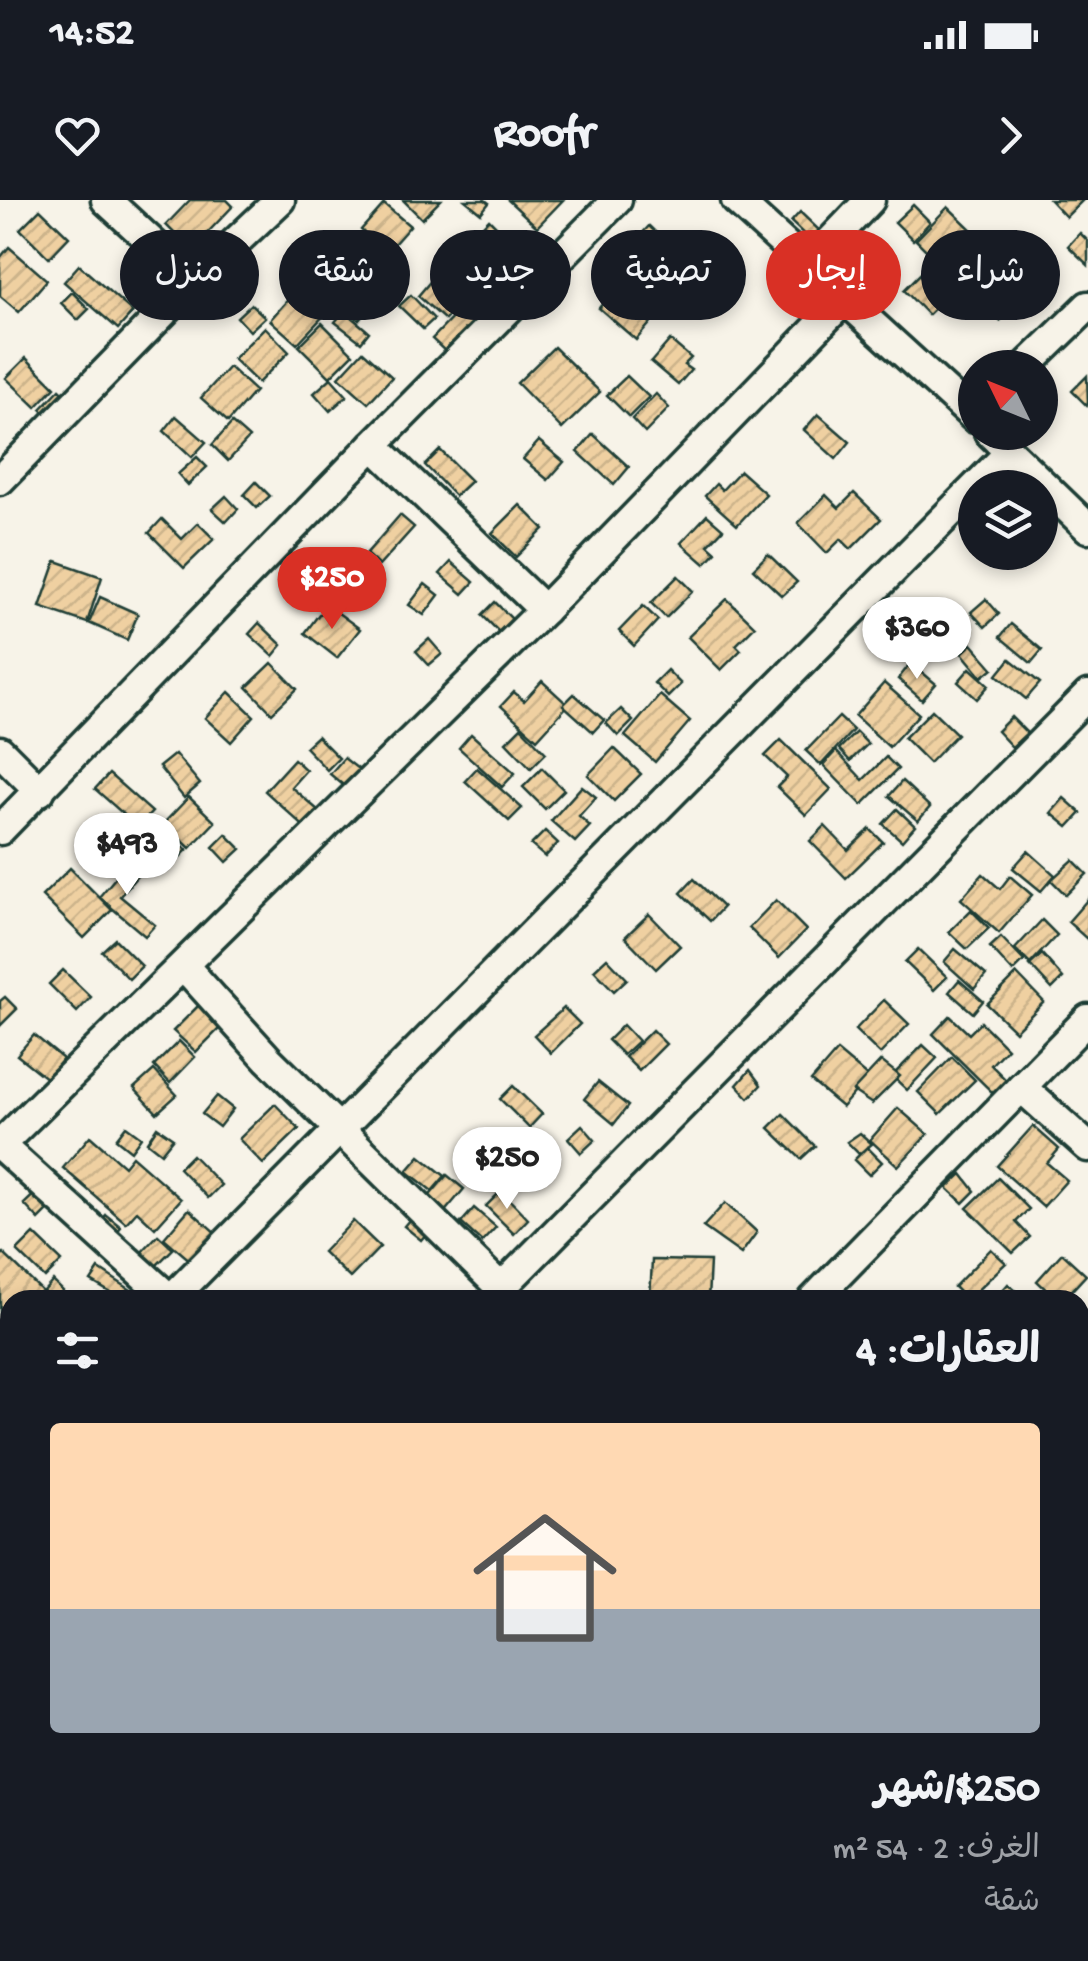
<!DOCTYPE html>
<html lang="ar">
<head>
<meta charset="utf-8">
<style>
	:root { --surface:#171b24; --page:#242831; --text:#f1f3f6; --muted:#9ea1a6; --accent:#d93025 }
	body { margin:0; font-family:"Gochi Hand","Playpen Sans Arabic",sans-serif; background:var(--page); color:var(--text); direction:rtl; height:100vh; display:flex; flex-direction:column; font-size:38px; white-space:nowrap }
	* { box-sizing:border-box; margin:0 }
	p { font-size:32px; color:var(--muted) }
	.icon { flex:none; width:55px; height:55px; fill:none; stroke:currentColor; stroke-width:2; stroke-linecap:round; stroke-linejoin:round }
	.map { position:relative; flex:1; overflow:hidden; direction:ltr }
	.sheet { position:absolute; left:0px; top:1090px; width:1090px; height:672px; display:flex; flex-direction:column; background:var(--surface); border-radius:30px 30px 0 0; box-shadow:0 5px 15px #0003; direction:rtl }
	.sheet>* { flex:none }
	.hud { position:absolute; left:30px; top:30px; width:1030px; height:90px; direction:rtl; display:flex; gap:20px }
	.needle { width:65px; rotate:313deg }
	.fabs { position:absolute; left:958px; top:150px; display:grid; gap:20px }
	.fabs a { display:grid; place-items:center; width:100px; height:100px; border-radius:50%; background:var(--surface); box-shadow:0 5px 15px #0003; font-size:50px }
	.price { position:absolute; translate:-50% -85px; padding:0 22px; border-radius:35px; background:#fff; color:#222; font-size:32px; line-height:65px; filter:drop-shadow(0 2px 5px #0008) }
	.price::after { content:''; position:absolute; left:50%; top:60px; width:30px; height:22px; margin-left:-15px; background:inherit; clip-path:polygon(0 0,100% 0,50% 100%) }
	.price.selected { background:var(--accent); color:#fff }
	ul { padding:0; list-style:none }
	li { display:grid; align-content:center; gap:20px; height:530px; padding:0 50px }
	li span { display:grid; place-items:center; height:310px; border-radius:10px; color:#555 }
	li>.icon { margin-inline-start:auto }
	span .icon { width:180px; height:180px; fill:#fffc; stroke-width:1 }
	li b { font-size:42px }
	h2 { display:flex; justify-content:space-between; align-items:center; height:120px; padding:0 50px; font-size:42px }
	.tag { padding:0 35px; border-radius:45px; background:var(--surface); box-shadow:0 5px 15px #0003; font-size:35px; line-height:90px }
	.tag.selected { background:var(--accent); color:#fff }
	.status { display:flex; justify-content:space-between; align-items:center; height:70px; padding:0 50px; background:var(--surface); direction:ltr }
	.status svg { height:28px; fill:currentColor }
	header { display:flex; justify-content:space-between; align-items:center; height:130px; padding:0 50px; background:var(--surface); font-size:45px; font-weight:800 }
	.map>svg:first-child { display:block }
</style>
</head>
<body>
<div class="status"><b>14:52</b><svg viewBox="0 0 49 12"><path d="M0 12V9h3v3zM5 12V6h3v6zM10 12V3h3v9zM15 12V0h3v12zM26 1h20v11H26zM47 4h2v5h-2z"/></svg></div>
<header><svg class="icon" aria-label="forward" viewBox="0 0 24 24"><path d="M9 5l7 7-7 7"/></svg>Roofr<svg class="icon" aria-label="heart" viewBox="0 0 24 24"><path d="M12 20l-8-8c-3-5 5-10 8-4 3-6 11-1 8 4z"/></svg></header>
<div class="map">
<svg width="1088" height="1761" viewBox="0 0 1088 1761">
	<defs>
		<pattern id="building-hatch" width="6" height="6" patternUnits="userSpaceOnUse" patternTransform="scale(2.5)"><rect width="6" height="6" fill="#efd0a1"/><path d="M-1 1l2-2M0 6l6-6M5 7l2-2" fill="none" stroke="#ccb48b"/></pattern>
	</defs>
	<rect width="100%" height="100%" fill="#f7f3e8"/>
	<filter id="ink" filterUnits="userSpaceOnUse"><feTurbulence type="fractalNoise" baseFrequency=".01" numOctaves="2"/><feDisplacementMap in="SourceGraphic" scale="20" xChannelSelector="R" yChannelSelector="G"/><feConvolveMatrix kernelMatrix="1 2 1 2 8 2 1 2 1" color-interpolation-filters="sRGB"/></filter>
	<g filter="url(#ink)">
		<g fill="url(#building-hatch)" stroke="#1f3d34" stroke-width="2.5">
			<path d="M190,0H227L233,6L191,50L166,25Z"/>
			<path d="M403,0H441L422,19Z"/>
			<path d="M465,0H485L489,3L481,13Z"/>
			<path d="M508,0H563L537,27Z"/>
			<path d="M1050,0H1083L1066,17Z"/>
			<path d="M384,4L410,26L386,53L361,30Z"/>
			<path d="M913,5L930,22L913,40L895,22Z"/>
			<path d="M948,7L974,32L941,65L916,40Z"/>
			<path d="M40,9L69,37L49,58L20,29Z"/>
			<path d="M800,12L821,32L812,42L791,22Z"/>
			<path d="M489,19L515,45L483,77L457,51Z"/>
			<path d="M649,26L676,52L652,78L625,52Z"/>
			<path d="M1080,33L1088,41V65L1068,46Z"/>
			<path d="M208,39L229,60L215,74L194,52Z"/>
			<path d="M9,47L47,80L19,112L0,96V58Z"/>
			<path d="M337,49L364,73L339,102L311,79Z"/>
			<path d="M988,55L1000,65L973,94L962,84Z"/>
			<path d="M699,62L715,77L700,92L684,77Z"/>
			<path d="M79,65L133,112L118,129L64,82Z"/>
			<path d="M929,65L953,90L928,115L904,90Z"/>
			<path d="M633,66L671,99L636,140L599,108Z"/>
			<path d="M440,70L467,94L445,120L418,96Z"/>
			<path d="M990,83L1014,105L1000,121L976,98Z"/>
			<path d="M300,86L328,111L297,144L270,120Z"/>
			<path d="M355,87L374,103L359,120L340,104Z"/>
			<path d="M72,92L89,109L78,120L61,103Z"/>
			<path d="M411,95L434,119L423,129L399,106Z"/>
			<path d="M251,104L265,117L250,131L237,117Z"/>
			<path d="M460,110L476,126L448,154L432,139Z"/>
			<path d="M344,111L369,132L361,142L335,122Z"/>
			<path d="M322,123L353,154L330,177L299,146Z"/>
			<path d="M265,127L289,152L258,183L233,159Z"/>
			<path d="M670,140L691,158L684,165L691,170L678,185L651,162Z"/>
			<path d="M554,147L600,192L562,229L517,183Z"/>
			<path d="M363,151L392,177L368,203L339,177Z"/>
			<path d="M26,158L55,187L36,207L6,178Z"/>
			<path d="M229,167L255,191L228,222L201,198Z"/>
			<path d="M627,176L649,197L629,217L607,195Z"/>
			<path d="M1087,176L1088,204L1087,206L1072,191Z"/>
			<path d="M331,178L347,196L330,211L314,193Z"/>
			<path d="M60,189L75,204L55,224L41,209Z"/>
			<path d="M656,194L669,208L645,233L632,219Z"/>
			<path d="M818,214L850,242L836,259L804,230Z"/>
			<path d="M176,216L206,242L192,257L164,231Z"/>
			<path d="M232,223L249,238L228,261L212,245Z"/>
			<path d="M593,234L629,267L614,285L578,252Z"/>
			<path d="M539,241L564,262L548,280L523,259Z"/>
			<path d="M440,250L471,281L455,296L425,265Z"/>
			<path d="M197,257L207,267L188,285L178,274Z"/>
			<path d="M740,271L766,294L737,325L705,296L716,284L722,290Z"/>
			<path d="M256,282L270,296L257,308L244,295Z"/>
			<path d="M854,293L881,319L851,349L841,339L827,353L798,323L826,295L839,308Z"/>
			<path d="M226,296L238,309L226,322L212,309Z"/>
			<path d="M520,305L544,329L516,357L492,333Z"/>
			<path d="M400,315L414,327L379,366L366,354Z"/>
			<path d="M707,315L723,329L708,345L716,352L705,364L681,343Z"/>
			<path d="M162,319L182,339L198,323L214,339L184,368L149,333Z"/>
			<path d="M768,354L797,382L782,396L753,369Z"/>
			<path d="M56,361L102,377L87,423L40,407Z"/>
			<path d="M451,362L474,382L463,394L440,374Z"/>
			<path d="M313,366L330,381L316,395L300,380Z"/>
			<path d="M678,376L693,391L666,418L651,403Z"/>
			<path d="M425,384L439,395L424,415L409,405Z"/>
			<path d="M100,397L138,414L127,440L89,423Z"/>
			<path d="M727,399L755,426L736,445L741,450L721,470L688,437Z"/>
			<path d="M986,399L999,414L985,427L971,412Z"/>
			<path d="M495,402L512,419L499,432L482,415Z"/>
			<path d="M643,406L658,420L634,446L619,431Z"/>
			<path d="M910,406L935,428L918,449L893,426Z"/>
			<path d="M334,410L360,429L337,458L305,433L319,414Z"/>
			<path d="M259,423L282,445L273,456L249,434Z"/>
			<path d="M1011,424L1042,450L1031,463L1000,437Z"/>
			<path d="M429,439L442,454L429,465L416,451Z"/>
			<path d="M972,444L993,468L982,477L962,453Z"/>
			<path d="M1010,459L1040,483L1026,499L997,475Z"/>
			<path d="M272,463L297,489L272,513L247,487Z"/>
			<path d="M911,463L936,484L922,500L898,479Z"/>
			<path d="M970,468L989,485L977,499L958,482Z"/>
			<path d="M667,470L681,484L668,497L654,483Z"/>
			<path d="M542,481L568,505L537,539L501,506L514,492L524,501Z"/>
			<path d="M884,483L919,514L889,547L855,516Z"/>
			<path d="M229,492L254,516L231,542L205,518Z"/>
			<path d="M574,494L604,520L593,532L563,505Z"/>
			<path d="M660,495L690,521L655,562L625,536Z"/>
			<path d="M621,509L633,521L618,536L606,523Z"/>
			<path d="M932,510L957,534L929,563L904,538Z"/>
			<path d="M839,517L853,530L821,565L806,551Z"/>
			<path d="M1011,517L1027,533L1012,547L997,531Z"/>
			<path d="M521,527L546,553L531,568L506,542Z"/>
			<path d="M856,532L868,544L850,561L839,549Z"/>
			<path d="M471,534L515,573L502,587L459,548Z"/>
			<path d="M317,536L339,558L327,570L305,547Z"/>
			<path d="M781,540L831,589L806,615L777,587L787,577L765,556Z"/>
			<path d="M614,548L641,574L614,601L588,575Z"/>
			<path d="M836,551L863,580L886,557L898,569L862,605L823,565Z"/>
			<path d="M175,554L200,584L184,598L159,567Z"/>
			<path d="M344,558L362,572L348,589L330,574Z"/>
			<path d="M294,559L306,570L291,587L326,617L312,634L265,591Z"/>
			<path d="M477,568L522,608L509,621L465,581Z"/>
			<path d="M542,568L564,590L545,609L523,587Z"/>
			<path d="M109,574L152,612L138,627L95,589Z"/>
			<path d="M902,581L930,607L918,621L889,596Z"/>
			<path d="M582,586L596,597L579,616L590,626L575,642L551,621Z"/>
			<path d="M189,597L215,622L190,648L164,623Z"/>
			<path d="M1064,598L1081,613L1068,627L1051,613Z"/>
			<path d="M897,609L915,626L902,641L883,624Z"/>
			<path d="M160,623L187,650L174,663L147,635Z"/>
			<path d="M825,626L848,650L870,629L883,642L846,678L810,641Z"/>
			<path d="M545,631L558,643L545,657L531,645Z"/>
			<path d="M226,634L241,649L227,662L213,647Z"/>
			<path d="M1028,651L1055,675L1041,691L1013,668Z"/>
			<path d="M132,658L144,668L120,696L155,725L145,736L99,697Z"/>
			<path d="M1073,660L1087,674L1066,695L1051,680Z"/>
			<path d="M70,668L112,710L84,738L42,696Z"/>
			<path d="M983,674L1000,689L1010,676L1032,695L999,733L961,699Z"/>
			<path d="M694,679L723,707L710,721L681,693Z"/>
			<path d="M1088,699V740L1068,722Z"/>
			<path d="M776,700L806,730L779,758L749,728Z"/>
			<path d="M971,710L989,728L967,749L949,732Z"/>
			<path d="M649,714L680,746L656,769L625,737Z"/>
			<path d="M1042,720L1057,735L1030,764L1015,749Z"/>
			<path d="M1001,737L1024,761L1013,772L990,747Z"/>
			<path d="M115,739L142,766L129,779L102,751Z"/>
			<path d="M918,749L947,777L934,790L905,762Z"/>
			<path d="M955,749L986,775L974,789L944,762Z"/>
			<path d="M1042,754L1063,778L1052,789L1030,765Z"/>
			<path d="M607,758L627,779L614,791L594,770Z"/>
			<path d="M63,770L91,797L77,812L49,784Z"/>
			<path d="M1017,774L1044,802L1015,831L987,804Z"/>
			<path d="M959,780L983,801L973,813L949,792Z"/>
			<path d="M5,797L17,809L0,826V801Z"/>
			<path d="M884,800L909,824L880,854L855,830Z"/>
			<path d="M199,805L221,827L196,852L173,831Z"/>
			<path d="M564,808L580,824L551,853L534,835Z"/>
			<path d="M950,816L969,834L981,822L1007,848L991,865L1016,890L1003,903L933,834Z"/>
			<path d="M623,825L638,841L623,855L608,840Z"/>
			<path d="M652,830L666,844L639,871L625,857Z"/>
			<path d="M34,835L63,859L47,879L17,855Z"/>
			<path d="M179,841L195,857L170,883L154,866Z"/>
			<path d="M923,845L937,858L907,890L892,876Z"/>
			<path d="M837,851L868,877L842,907L811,881Z"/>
			<path d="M952,857L975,880L940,914L918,892Z"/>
			<path d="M881,861L900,876L872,904L853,891Z"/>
			<path d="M154,870L177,895L157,913L134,888Z"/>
			<path d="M750,870L761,885L749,898L737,885Z"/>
			<path d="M598,882L628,906L614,924L584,899Z"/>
			<path d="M513,886L542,914L529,928L500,899Z"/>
			<path d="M217,896L233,909L219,927L202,914Z"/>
			<path d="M275,904L299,929L263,964L239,939Z"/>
			<path d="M898,908L928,934L898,966L870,940Z"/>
			<path d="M783,914L815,946L801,959L769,928Z"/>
			<path d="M582,925L595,940L581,953L568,938Z"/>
			<path d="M126,926L141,937L131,951L116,939Z"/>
			<path d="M1033,926L1059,949L1047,963L1067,980L1043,1007L997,966Z"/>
			<path d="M157,927L173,938L161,953L147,942Z"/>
			<path d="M860,933L872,944L859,954L847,942Z"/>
			<path d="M90,936L124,966L132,956L181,999L155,1028L137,1011L126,1023L63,968Z"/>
			<path d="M867,947L882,962L869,975L854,960Z"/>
			<path d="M192,955L221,985L208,998L179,968Z"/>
			<path d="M420,956L445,976L432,991L407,971Z"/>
			<path d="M962,974L975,991L963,1003L947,988Z"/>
			<path d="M447,975L464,989L421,1040L404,1026Z"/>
			<path d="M998,978L1029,1009L1016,1022L1030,1037L1013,1053L967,1008Z"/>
			<path d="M49,980L64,995L39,1020L24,1004Z"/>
			<path d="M501,991L528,1019L514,1034L486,1006Z"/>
			<path d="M725,1003L757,1032L741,1054L703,1027Z"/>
			<path d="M474,1008L496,1027L482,1042L461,1023Z"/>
			<path d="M189,1009L217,1034L192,1062L164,1038Z"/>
			<path d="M106,1015L121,1027L98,1054L83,1041Z"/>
			<path d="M353,1021L380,1047L350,1078L323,1052Z"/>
			<path d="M34,1034L62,1061L45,1078L17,1051Z"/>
			<path d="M158,1035L173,1049L153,1069L139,1055Z"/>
			<path d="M991,1049L1006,1063L967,1100L954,1087Z"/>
			<path d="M3,1053L43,1092L53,1081L63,1091L59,1100H10V1147L0,1137V1056Z"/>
			<path d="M1062,1053L1086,1075L1063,1100H1057L1037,1081Z"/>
			<path d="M652,1060L710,1061L708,1100H650Z"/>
			<path d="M99,1069L131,1090L123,1100L91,1081Z"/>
			<path d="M1008,1084L1022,1096L1018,1100H994Z"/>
			<path d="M1088,1644V1671L1080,1678V1652Z"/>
			<path d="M365,1752H393L395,1754L388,1761H357Z"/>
			<path d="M414,1752H452L444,1761H422Z"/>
			<path d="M535,1752H555L547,1761H543Z"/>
			<path d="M594,1752H640L642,1754L635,1761H602Z"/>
			<path d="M685,1752H692L702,1761H677Z"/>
			<path d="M959,1752H966L974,1761H951Z"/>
		</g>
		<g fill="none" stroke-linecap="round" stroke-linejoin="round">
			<defs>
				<g id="street">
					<path d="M106,0L194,81"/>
					<path d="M736,0L975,218"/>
					<path d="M806,67L870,0"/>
					<path d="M1024,168L1088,106"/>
					<path d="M989,232L1088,328"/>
					<path d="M373,245L544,410"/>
					<path d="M0,280L194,81L280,0"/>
					<path d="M0,551L40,591"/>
					<path d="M0,630L373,245L617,0"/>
					<path d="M184,766L268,859L501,1088L1088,495"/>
					<path d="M1021,887L1088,947"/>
					<path d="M0,945L544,410L845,99"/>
					<path d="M0,945L171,1100"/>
					<path d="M170,1100L1009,253"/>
					<path d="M813,1100L1088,819"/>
					<path d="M1080,1152L1088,1143"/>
					<path d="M0,1269L10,1259"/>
					<path d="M1080,1482L1088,1473"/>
					<path d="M0,1630L10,1619"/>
					<path d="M1017,1752L1026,1761"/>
					<path d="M479,1761L487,1752"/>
					<path d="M812,1761L820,1752"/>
				</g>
				<g id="secondary">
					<path d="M0,1705L10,1715"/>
					<path d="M49,1752L58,1761"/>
				</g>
			</defs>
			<use href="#street" stroke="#1f3d34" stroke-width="35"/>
			<use href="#secondary" stroke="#1f3d34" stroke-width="48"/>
			<use href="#street" stroke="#f7f3e8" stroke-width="28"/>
			<use href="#secondary" stroke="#f7f3e8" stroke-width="40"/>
		</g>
	</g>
</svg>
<div class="fabs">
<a><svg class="needle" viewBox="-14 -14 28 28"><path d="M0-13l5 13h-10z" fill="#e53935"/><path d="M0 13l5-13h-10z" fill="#9ea1a6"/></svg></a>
<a><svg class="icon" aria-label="layers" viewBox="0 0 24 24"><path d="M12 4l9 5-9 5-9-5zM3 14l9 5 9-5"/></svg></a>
</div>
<b class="price selected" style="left:332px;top:432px">$250</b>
<b class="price" style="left:917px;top:482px">$360</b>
<b class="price" style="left:127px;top:698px">$493</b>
<b class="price" style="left:507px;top:1012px">$250</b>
<div class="hud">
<a class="tag">شراء</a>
<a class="tag selected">إيجار</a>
<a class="tag">تصفية</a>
<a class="tag">جديد</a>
<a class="tag">شقة</a>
<a class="tag">منزل</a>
</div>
<section class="sheet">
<h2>العقارات: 4<svg class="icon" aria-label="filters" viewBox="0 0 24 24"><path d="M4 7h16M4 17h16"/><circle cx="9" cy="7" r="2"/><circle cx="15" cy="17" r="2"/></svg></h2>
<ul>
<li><span style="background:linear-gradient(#ffd9b3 60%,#9aa5b1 0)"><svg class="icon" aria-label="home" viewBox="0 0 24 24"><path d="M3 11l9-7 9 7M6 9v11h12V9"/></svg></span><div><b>$250/شهر</b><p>الغرف: 2 · 54 m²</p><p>شقة</p></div></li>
</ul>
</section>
</div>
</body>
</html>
